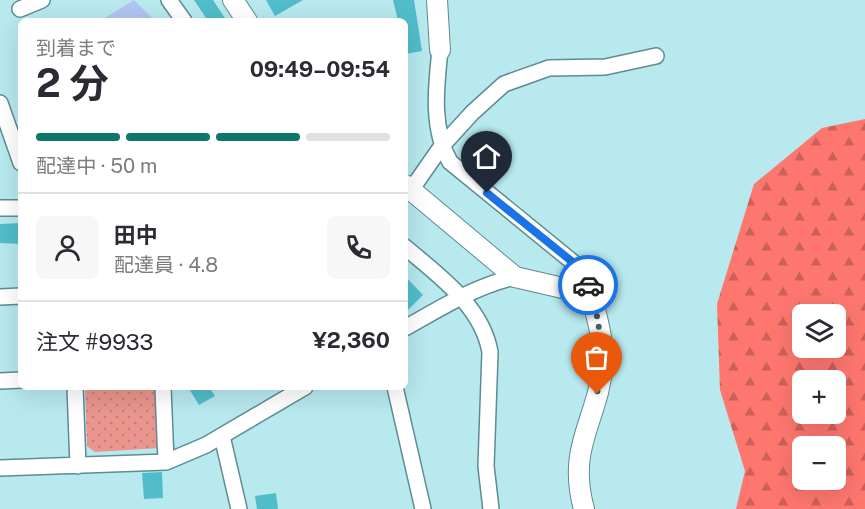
<!DOCTYPE html>
<html lang="ja">
<head>
<meta charset="utf-8">
<style>
	:root { --surface:#fff; --page:#f7f7f7; --text:#2b2b33; --muted:#7c7c81; --line:#e1e1e2; --accent:#0f766e }
	body { margin:0; font-family:"Public Sans","Noto Sans JP",sans-serif; background:var(--page); color:var(--text); height:100vh; display:flex; flex-direction:column; font-size:22px; white-space:nowrap }
	* { box-sizing:border-box; margin:0 }
	p { font-size:20px; color:var(--muted) }
	.icon { flex:none; width:33px; height:33px; fill:none; stroke:currentColor; stroke-width:2; stroke-linecap:round; stroke-linejoin:round }
	.map { position:relative; flex:1; overflow:hidden }
	.details { position:absolute; left:18px; top:18px; width:390px; height:372px; display:flex; flex-direction:column; background:var(--surface); border-radius:9px; box-shadow:0 6px 24px #0002 }
	.details>* { flex:none }
	.fabs { position:absolute; left:792px; top:304px; display:grid; gap:12px }
	.fabs a { display:grid; place-items:center; width:54px; height:54px; border-radius:9px; background:var(--surface); box-shadow:0 6px 24px #0002; font-size:30px }
	.pin { position:absolute; display:grid; place-items:center; width:51px; height:51px; color:#fff; margin:-62px -26px; border-radius:50% 50% 50% 0; rotate:-45deg; box-shadow:0 0 6px #0007 }
	.pin .icon { rotate:45deg }
	.courier { position:absolute; display:grid; place-items:center; width:60px; height:60px; margin:-30px; border:4px solid #1a73e8; border-radius:50%; background:#fff; color:#222; box-shadow:0 2px 8px #0007 }
	.head em { font-style:normal; font-weight:700 }
	.head div { display:flex; flex-direction:column-reverse }
	.head { display:flex; align-items:center; justify-content:space-between; height:102px; padding:0 18px }
	h1 { font-size:39px; font-weight:700; line-height:45px }
	.bar { display:grid; grid-template-columns:repeat(4,1fr); gap:9px 6px; align-content:center; height:72px; padding:0 18px }
	.bar i { height:8px; border-radius:4px; background:var(--line) }
	.bar .selected { background:var(--accent) }
	.bar p { grid-column:span 4 }
	.line { display:flex; align-items:center; gap:15px; padding:0 18px; border-top:2px solid var(--line) }
	.line div { flex:1 }
	.round { display:grid; place-items:center; flex:none; width:63px; height:63px; border-radius:9px; background:var(--page) }
	.map>svg:first-child { display:block }
	.forest { fill:url(#forest-firs); fill-rule:evenodd }
	.park { fill:url(#park-dots) }
	.water { fill:#b0c4f0 }
	.building { fill:#51bdca }
	.lines { fill:none; stroke-linecap:round; stroke-linejoin:round }
	.minor-casing { stroke:#5d8c92; stroke-width:18 }
	.tertiary-casing { stroke:#5d8c92; stroke-width:22 }
	.minor { stroke:#fff; stroke-width:15 }
	.tertiary { stroke:#fff; stroke-width:20 }
	.done { stroke:#436165; stroke-width:6; stroke-dasharray:0 10.8 }
	.route { stroke:#1a73e8; stroke-width:8 }
</style>
</head>
<body>
<div class="map">
<svg width="865" height="509" viewBox="0 0 865 509">
	<defs>
		<pattern id="forest-firs" width="22" height="20" patternUnits="userSpaceOnUse" patternTransform="scale(1.5)"><rect width="22" height="20" fill="#fe776f"/><path d="M5 1l3.5 6h-7zM16 11l3.5 6h-7z" fill="#cc615a"/></pattern>
		<pattern id="park-dots" width="8" height="8" patternUnits="userSpaceOnUse" patternTransform="scale(1.5)"><rect width="8" height="8" fill="#ea958d"/><path d="M2 2h.1M6 6h.1" fill="none" stroke="#c78079" stroke-width="1.8" stroke-linecap="round"/></pattern>
	</defs>
	<rect width="100%" height="100%" fill="#b7e9ef"/>
	<!-- forest -->
	<path class="forest" d="M865,119V509H736L745,471L720,390L717,304L754,184L822,128ZM802,315H836V348H802ZM802,381H836V414H802ZM802,447H836V480H802Z"/>
	<!-- park -->
	<path class="park" d="M85,387H155L160,448L95,452L87,446Z"/>
	<!-- water -->
	<path class="water" d="M134,0L155,21H100Z"/>
	<!-- building -->
	<path class="building" d="M194,0H213L227,21H208Z
		M266,0H303L275,16Z
		M393,0H414L422,51L405,54V21H398Z
		M21,223V244L0,243V224Z
		M405,276L423,295L405,313Z
		M188,387H209L215,396L199,405Z
		M162,472L163,498L144,499L142,473Z
		M276,493L278,509H257L255,496Z"/>
	<g class="lines">
		<defs>
			<path id="minor" d="M169,0L184,21
				M20,9L42,0
				M440,50C436,87 431,128 450,162L580,268L589,287
				M0,103L21,163
				M411,190L441,147L472,113L504,84L549,68L605,67L656,56
				M0,208H21
				M405,247C439,276 482,306 490,352L486,466L491,509
				M0,297L21,296
				M405,328C441,308 475,286 515,277
				M0,381L21,380
				M75,387L78,466
				M163,387L166,462
				M395,387L423,509
				M222,436L239,509
				M0,468L166,462L206,445L305,387"/>
			<path id="tertiary" d="M233,0L247,21
				M437,0L440,50
				M405,185L515,277L567,289L589,287C595,310 603,336 603,360C600,419 566,444 584,509"/>
		</defs>
		<!-- minor casing -->
		<use href="#minor" class="minor-casing"/>
		<!-- tertiary casing -->
		<use href="#tertiary" class="tertiary-casing"/>
		<!-- minor -->
		<use href="#minor" class="minor"/>
		<!-- tertiary -->
		<use href="#tertiary" class="tertiary"/>
	</g>
	<g class="lines">
		<!-- done -->
		<path class="done" d="M588,285C602,322 603,355 597,394"/>
		<!-- route -->
		<path class="route" d="M487,193L580,268L588,285"/>
	</g>
</svg>
<div class="fabs">
<a><svg class="icon" aria-label="layers" viewBox="0 0 24 24"><path d="M12 4l9 5-9 5-9-5zM3 14l9 5 9-5"/></svg></a>
<a>+</a>
<a>−</a>
</div>
<div class="pin" style="left:597px;top:394px;background:#ea580c"><svg class="icon" aria-label="bag" viewBox="0 0 24 24"><path d="M5 8h14l-1 12H6zM9 8a3 3 0 0 1 6 0"/></svg></div>
<div class="pin" style="left:487px;top:193px;background:#1f2937"><svg class="icon" aria-label="home" viewBox="0 0 24 24"><path d="M3 11l9-7 9 7M6 9v11h12V9"/></svg></div>
<div class="courier" style="left:588px;top:285px"><svg class="icon" aria-label="car" viewBox="0 0 24 24"><path d="M5 17H2v-5l4-1 3-4h7l3 4 3 1v5h-3M9 17h6M6 11h13"/><circle cx="7" cy="17" r="2"/><circle cx="17" cy="17" r="2"/></svg></div>
<section class="details">
<div class="head"><div><h1>2 分</h1><p>到着まで</p></div><em>09:49–09:54</em></div>
<div class="bar"><i class="selected"></i><i class="selected"></i><i class="selected"></i><i></i><p>配達中 · 50 m</p></div>
<div class="line" style="height:108px"><a class="round"><svg class="icon" aria-label="person" viewBox="0 0 24 24"><circle cx="12" cy="8" r="4"/><path d="M4 21q1-7 8-7t8 7"/></svg></a><div><b>田中</b><p>配達員 · 4.8</p></div><a class="round"><svg class="icon" aria-label="phone" viewBox="0 0 24 24"><path d="M5 4h4l2 5-3 2q2 4 5 5l2-3 5 2v4C11 20 4 13 5 4z"/></svg></a></div>
<div class="line" style="height:78px"><div>注文 #9933</div><b>¥2,360</b></div>
</section>
</div>
</body>
</html>
